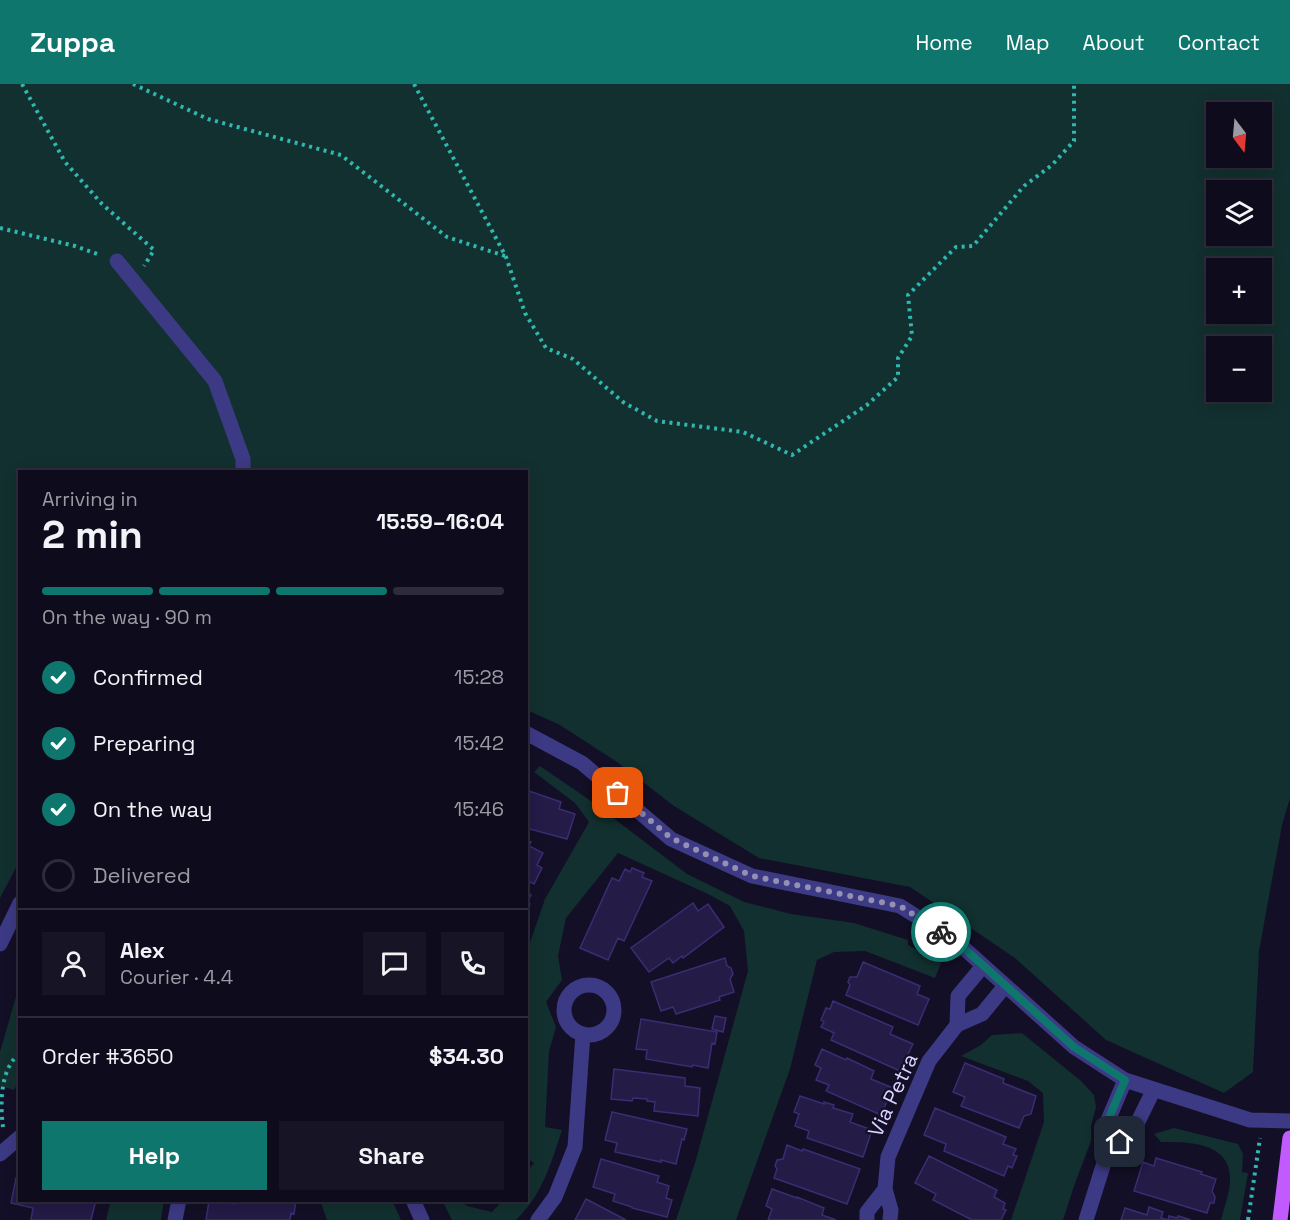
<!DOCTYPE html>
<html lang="en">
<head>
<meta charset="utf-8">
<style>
	:root { --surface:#0e0b1c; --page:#171425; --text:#f1f3f6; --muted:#9b9ba3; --line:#2e2b3b; --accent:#0f766e }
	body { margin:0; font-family:"Space Grotesk",sans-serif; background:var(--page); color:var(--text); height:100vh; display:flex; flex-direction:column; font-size:22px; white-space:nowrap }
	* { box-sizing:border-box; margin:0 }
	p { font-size:20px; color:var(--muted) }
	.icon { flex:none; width:33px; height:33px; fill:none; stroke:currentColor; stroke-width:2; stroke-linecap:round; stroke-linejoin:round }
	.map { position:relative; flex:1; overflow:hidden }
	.sheet { position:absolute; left:18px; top:386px; width:510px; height:732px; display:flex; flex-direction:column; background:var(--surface); border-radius:0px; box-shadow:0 3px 15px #0003,0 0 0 2px var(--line) }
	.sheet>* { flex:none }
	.needle { width:39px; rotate:164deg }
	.tools { position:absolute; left:1206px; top:18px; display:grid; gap:12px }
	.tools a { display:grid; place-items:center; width:66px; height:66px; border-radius:0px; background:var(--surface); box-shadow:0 3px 15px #0003,0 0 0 2px var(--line); font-size:30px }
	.pin { position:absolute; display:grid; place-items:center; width:51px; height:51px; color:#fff; margin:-26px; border-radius:12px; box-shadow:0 3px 9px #0006 }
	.courier { position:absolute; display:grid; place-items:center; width:60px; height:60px; margin:-30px; border:4px solid #0f766e; border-radius:50%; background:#fff; color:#222; box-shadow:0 2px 8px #0007 }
	.summary em { font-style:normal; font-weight:600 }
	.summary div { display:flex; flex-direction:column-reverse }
	.summary { display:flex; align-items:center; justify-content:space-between; height:102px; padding:0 24px }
	h1 { font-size:39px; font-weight:600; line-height:45px }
	.bar { display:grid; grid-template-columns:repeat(4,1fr); gap:9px 6px; align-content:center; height:72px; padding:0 24px }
	.bar i { height:8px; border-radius:4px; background:var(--line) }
	.bar .on { background:var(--accent) }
	.bar p { grid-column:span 4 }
	.line { display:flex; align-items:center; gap:15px; padding:0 24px; border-top:2px solid var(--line) }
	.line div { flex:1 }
	.round { display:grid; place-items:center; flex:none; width:63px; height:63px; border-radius:0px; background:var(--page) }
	ol { padding:0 24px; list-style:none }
	li { display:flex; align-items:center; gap:18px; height:66px }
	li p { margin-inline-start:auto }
	li .icon { padding:6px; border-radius:50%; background:var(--accent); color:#fff; stroke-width:4 }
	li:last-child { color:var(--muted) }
	li i { width:33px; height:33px; border:3px solid var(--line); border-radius:50% }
	.action { display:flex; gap:12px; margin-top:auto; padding:12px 24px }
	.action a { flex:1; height:69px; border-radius:0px; background:var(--accent); color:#fff; font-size:24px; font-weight:600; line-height:69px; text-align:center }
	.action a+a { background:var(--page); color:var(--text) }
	header { display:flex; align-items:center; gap:36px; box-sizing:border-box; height:84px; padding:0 30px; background:var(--accent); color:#fff }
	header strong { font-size:28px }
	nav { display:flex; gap:33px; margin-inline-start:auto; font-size:21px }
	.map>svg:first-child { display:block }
	.green { fill:#12302f; fill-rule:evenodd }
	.building { fill:#241b47; stroke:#3b2d73; stroke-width:1.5 }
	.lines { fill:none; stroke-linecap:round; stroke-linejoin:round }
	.path { stroke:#2fb8b0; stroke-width:4; stroke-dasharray:3 4.5; stroke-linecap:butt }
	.minor { stroke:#3d3a85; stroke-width:15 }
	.major { stroke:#c25bff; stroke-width:15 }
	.done { stroke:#948fb3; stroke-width:6; stroke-dasharray:0 10.8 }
	.route { stroke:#0f766e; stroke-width:8 }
	.labels { text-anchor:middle; stroke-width:4.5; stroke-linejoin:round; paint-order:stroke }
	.street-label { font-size:21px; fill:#d9d4ff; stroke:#130f26 }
</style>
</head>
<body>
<header>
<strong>Zuppa</strong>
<nav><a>Home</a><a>Map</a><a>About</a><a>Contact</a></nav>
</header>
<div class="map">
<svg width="1290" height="1136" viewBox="0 0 1290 1136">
	<rect width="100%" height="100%" fill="#130f26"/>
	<!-- green -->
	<path class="green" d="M0,0H1290V714L1282,741L1259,867L1253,988L1224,1009L1106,956L1015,874L910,803L759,774L674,722L617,678L560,641L527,626L526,387H20V776L0,814ZM1216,28H1262V74H1216ZM1216,106H1262V152H1216ZM1216,184H1262V230H1216ZM1216,262H1262V308H1216Z
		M540,682L591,717L687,790L744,818L791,830L854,839L908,856V861L941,879L935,894L865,867L834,868L817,876L790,985L736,1136H676L695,1079L748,887L744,847L730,822L708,810L618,769L566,834L558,872L562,896L546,918L556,943L549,967L545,1043L562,1046C551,1080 542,1111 516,1136H452L442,1116H459L467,1122L492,1128L503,1116H526L527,1088L534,1079L526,1074L527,867L545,815L589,738L575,719L534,688Z
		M19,902V997L14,1006L0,1002V968Z
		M1022,949L1081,997L1094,1011L1096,1023L1091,1042V1057L1074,1102L1063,1136H1011L1044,1038L1043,1009L1028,997L961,972L981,961L992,951Z
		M1174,1044L1238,1060L1243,1070L1242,1088L1248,1089L1240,1136H1221C1224,1124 1229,1111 1230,1099C1233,1058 1190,1058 1161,1058L1154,1050Z
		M111,1116H164L161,1136H106Z
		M320,1116H392L401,1136H327Z"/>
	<!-- building -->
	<path class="building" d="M526,706L561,718L559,725L575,730L567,755L526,744L529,734L526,733Z
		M526,756L531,758L529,762L543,769L537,781L542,784L534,800L526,796Z
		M632,784L644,789L642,793L652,797L624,857L618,854L608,876L580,864L612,794L619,797L625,785L630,788Z
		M526,809L531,811L527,819L530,820L527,828Z
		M693,819L698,827L708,820L724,843L683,874L682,872L673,879L669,874L649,888L631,864Z
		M725,874L727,882L731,884L733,890L730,895L734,908L719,913L720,916L676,930L673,923L661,927L651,898Z
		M863,878L920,902L917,910L929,915L918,941L846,911L850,901L848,898L850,893H857Z
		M833,917L893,943L890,950L913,960L900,987L831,956L834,949L821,943L824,938L821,936L826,924L830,925Z
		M715,932L726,934L723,948L712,945Z
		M641,935L717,948L715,960L712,959L708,984L693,981L692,983L646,975L647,966L636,965Z
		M822,965L846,976L847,974L874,987L871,995L893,1004L881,1031L826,1007L829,1001L816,996L821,984L815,981Z
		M965,979L1004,995L1003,999L1036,1012L1031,1030L1024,1032L1019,1044L961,1022L965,1013L953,1008Z
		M614,985L685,994V1002L700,1004L698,1032L654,1027L655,1018L647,1017V1015L633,1014L632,1017L611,1015Z
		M800,1012L824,1020V1018L834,1021L833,1024L853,1030L850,1038L872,1046L863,1073L807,1054L809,1047L795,1042L799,1030L794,1028Z
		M935,1024L1006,1053L1003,1060L1016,1065L1013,1071L1017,1072L1012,1084L1008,1082L1004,1092L944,1067L946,1060L924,1051Z
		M612,1028L687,1045L684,1056L682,1055L676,1080L661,1076V1078L615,1068L617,1059L605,1056Z
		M787,1061L802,1067L803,1065L860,1085L847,1120L774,1094L777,1085L775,1082L777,1076L783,1075Z
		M929,1072L997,1106L994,1113L1005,1119L1003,1125L1006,1126L1001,1136H972L933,1116L936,1110L915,1099Z
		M1156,1074L1202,1088L1201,1090L1216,1095L1212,1107L1215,1113L1214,1119H1210L1207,1129L1134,1107L1143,1078L1154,1082Z
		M601,1075L659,1092L657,1098L669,1102L666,1114L672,1116L667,1133L632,1124V1123L613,1117L615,1110L593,1103Z
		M16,1094L20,1095V1116H96L91,1136H31L33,1124L11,1119Z
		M772,1105L797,1114V1113L824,1124L822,1131L836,1136H768L772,1125L766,1122Z
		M586,1115L626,1136H575Z
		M235,1116H296L294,1130L291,1129L290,1136H206L209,1117L235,1120Z
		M1149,1123L1163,1128L1161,1134L1168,1136L1169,1132L1177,1134L1178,1132L1191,1136H1121L1125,1124L1147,1131Z"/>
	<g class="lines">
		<!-- path -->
		<path class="path" d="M22,0L65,78L102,120L154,166L144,182
			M133,0L208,35L341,71L447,153L505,172
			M414,0L506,173L525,229L546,264L573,275L623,318L657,337L743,348L792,371L867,321L898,293V274L912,252L908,211L956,163L973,162L1024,102L1052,81L1074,57V0
			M0,144L75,162L100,171
			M3,1043C0,1019 0,985 20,969
			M1248,1136L1260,1054"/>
		<!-- minor -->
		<path class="minor" d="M117,177L215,297L243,375V387
			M526,649L582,679L671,755L752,792L900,822L957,858L1074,963L1125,996L1250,1036L1290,1037
			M0,860L20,819
			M564 926a25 25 0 1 1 50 0a25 25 0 1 1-50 0Z
			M957,941L958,912L983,882
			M1109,1063L1131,1052L1154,1005
			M0,1070L20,1053
			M413,1116L422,1136
			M175,1136L179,1116
			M538,1136L555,1113L575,1063L583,950
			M867,1136V1128L885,1105
			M890,1136L891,1126L885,1105L888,1073L929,977L957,941L982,930L1005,902
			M1086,1136L1109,1063L1106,1041L1125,996"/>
		<!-- major -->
		<path class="major" d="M1280,1136L1290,1054"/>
	</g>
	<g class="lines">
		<!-- done -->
		<path class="done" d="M618,709L671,754L752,792L900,822L941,848"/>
		<!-- route -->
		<path class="route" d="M941,848L957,858L1074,963L1125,996L1106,1041L1109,1063L1120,1058"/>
	</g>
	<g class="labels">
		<!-- street labels -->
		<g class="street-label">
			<text transform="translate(893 1011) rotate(-65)" y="7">Via Petra</text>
		</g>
	</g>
</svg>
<div class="tools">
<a><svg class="needle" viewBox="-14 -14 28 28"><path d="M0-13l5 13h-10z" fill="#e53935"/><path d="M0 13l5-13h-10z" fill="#9b9ba3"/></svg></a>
<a><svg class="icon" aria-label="layers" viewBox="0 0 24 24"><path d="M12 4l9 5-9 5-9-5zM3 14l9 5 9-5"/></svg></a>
<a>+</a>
<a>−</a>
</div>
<div class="pin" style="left:618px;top:709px;background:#ea580c"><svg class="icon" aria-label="bag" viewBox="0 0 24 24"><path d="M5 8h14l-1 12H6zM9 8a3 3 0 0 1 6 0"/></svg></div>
<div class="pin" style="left:1120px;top:1058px;background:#1f2937"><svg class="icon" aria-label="home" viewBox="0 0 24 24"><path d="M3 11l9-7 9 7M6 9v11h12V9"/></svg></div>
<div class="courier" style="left:941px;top:848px"><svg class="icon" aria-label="bike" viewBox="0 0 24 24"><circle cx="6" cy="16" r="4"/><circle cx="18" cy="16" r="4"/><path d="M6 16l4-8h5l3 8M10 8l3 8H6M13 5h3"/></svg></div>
<section class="sheet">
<div class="summary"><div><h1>2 min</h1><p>Arriving in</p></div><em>15:59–16:04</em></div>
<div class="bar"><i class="on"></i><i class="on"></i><i class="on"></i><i></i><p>On the way · 90 m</p></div>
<ol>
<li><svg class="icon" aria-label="check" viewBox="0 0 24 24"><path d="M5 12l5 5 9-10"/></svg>Confirmed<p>15:28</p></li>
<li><svg class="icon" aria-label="check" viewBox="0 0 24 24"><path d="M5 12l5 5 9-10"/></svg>Preparing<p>15:42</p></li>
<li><svg class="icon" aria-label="check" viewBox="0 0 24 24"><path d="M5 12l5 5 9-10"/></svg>On the way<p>15:46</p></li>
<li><i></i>Delivered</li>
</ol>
<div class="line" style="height:108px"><a class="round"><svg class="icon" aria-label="person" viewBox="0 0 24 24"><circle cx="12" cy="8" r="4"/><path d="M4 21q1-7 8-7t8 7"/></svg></a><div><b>Alex</b><p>Courier · 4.4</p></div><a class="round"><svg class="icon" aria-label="chat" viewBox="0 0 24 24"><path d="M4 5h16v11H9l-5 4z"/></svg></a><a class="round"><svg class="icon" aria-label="phone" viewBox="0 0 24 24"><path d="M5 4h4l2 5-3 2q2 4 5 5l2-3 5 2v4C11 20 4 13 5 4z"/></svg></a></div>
<div class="line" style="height:78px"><div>Order #3650</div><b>$34.30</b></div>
<div class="action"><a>Help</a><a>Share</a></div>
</section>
</div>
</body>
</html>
